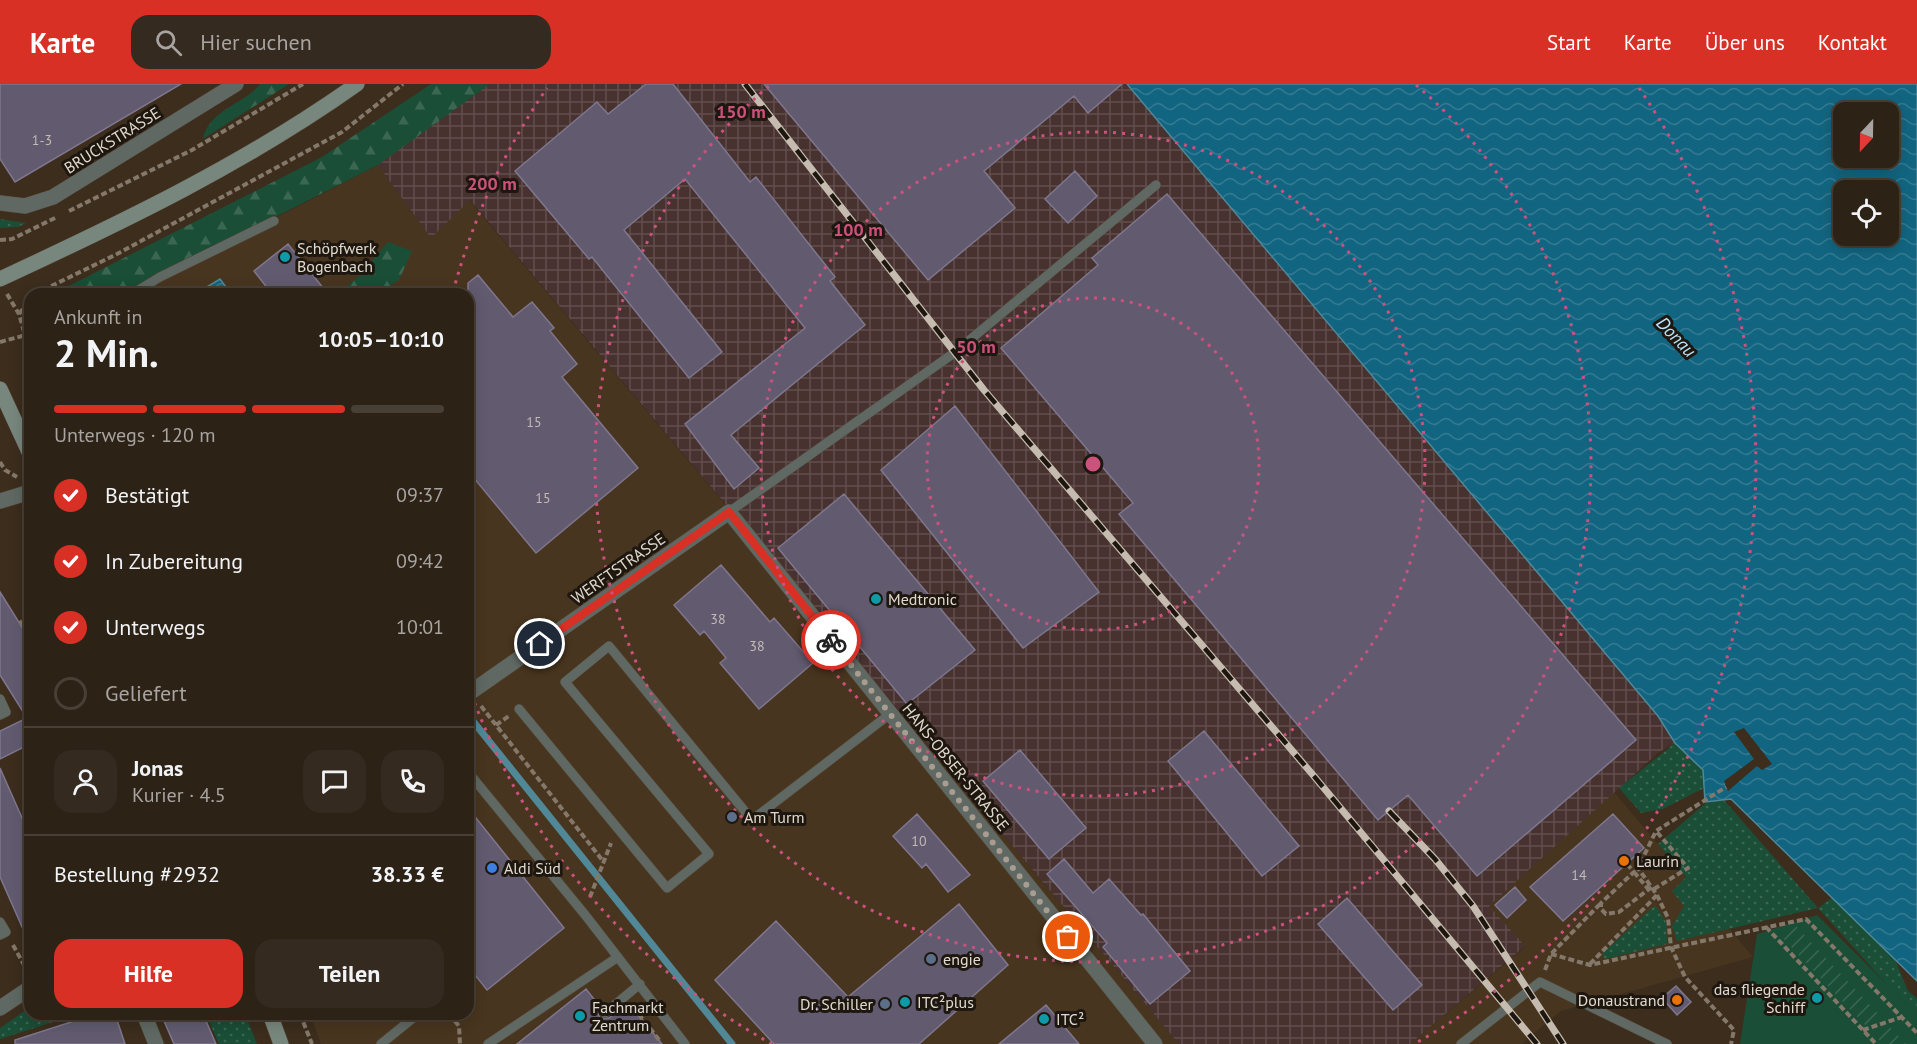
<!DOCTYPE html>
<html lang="de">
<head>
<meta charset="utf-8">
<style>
	:root { --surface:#2d2216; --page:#352a1f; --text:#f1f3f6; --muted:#a7a4a1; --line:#483f35; --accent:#d93025 }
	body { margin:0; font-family:"PT Sans",sans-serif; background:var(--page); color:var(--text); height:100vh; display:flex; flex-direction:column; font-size:22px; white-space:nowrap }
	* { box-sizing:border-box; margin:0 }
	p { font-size:20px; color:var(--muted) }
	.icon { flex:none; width:33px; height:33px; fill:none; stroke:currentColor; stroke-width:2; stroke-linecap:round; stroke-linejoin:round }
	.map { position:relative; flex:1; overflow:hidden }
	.drawer { position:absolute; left:24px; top:204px; width:450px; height:732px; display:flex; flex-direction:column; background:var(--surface); border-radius:18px; box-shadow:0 3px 15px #0003,0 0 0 2px var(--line) }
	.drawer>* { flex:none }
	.needle { width:39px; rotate:202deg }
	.controls { position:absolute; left:1833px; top:18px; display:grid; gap:12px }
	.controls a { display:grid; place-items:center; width:66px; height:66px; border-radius:12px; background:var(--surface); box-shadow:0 3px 15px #0003,0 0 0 2px var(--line); font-size:30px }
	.pin { position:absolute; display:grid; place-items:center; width:51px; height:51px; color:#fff; margin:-26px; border:3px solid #fff; border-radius:50%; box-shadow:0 2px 6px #0007 }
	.courier { position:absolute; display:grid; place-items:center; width:60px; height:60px; margin:-30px; border:4px solid #d93025; border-radius:50%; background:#fff; color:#222; box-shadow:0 2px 8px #0007 }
	.headline em { font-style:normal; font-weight:700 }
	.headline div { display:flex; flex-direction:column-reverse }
	.headline { display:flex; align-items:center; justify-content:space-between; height:102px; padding:0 30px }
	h1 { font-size:39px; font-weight:700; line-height:45px }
	.bar { display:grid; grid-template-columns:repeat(4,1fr); gap:9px 6px; align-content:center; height:72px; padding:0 30px }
	.bar i { height:8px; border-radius:4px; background:var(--line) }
	.bar .selected { background:var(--accent) }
	.bar p { grid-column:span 4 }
	.line { display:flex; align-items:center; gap:15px; padding:0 30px; border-top:2px solid var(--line) }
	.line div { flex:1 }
	.round { display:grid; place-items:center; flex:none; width:63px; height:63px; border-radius:18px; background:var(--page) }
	ol { padding:0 30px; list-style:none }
	li { display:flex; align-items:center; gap:18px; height:66px }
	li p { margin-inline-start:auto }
	li .icon { padding:6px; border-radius:50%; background:var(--accent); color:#fff; stroke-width:4 }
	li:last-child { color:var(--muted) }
	li i { width:33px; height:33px; border:3px solid var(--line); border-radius:50% }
	.button { display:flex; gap:12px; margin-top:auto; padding:12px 30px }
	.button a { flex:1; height:69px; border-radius:18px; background:var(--accent); color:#fff; font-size:24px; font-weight:700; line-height:69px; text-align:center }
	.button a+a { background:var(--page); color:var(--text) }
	header { display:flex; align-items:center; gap:36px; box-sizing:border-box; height:84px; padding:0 30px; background:var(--accent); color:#fff }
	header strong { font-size:28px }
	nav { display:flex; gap:33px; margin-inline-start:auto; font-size:21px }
	.search { width:420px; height:54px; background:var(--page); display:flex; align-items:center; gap:15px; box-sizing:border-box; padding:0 21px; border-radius:18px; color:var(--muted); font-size:22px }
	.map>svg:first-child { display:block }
	.built { fill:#48351f }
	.industrial { fill:url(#industrial-grid) }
	.grass { fill:url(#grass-dots) }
	.forest { fill:url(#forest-firs) }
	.park { fill:#1a4e36 }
	.garden { fill:url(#garden-furrows) }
	.water { fill:url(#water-waves); stroke:#508898; stroke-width:1.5; fill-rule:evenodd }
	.pier { fill:#3c2d1d }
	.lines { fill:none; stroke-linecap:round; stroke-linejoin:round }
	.stream { stroke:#508898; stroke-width:7 }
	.building { fill:#625b70; stroke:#7e778d; stroke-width:1.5 }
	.service-casing { stroke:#574939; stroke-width:10 }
	.minor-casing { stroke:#574939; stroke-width:16 }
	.secondary-casing { stroke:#574939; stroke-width:16 }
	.path { stroke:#84786a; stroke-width:4; stroke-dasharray:6 3; stroke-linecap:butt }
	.service { stroke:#5f6862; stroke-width:9 }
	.minor { stroke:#5f6862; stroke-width:15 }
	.secondary { stroke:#78877d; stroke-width:15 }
	.rail-casing { stroke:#c5bbaf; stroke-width:7 }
	.rail { stroke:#1e1710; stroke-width:4.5; stroke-dasharray:14; stroke-linecap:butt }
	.done { stroke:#a89d90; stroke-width:6; stroke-dasharray:0 10.8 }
	.route { stroke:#d93025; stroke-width:8 }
	.ring { fill:none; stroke:#cc527e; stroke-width:3; stroke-dasharray:3 6 }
	.culture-dot { fill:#0f9aa8; stroke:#1e1710; stroke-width:2 }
	.service-dot { fill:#5c6f8a; stroke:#1e1710; stroke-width:2 }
	.food-dot { fill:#e8710a; stroke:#1e1710; stroke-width:2 }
	.shop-dot { fill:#3f7fe0; stroke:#1e1710; stroke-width:2 }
	.labels { text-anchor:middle; stroke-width:6; stroke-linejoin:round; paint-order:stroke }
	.number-label { font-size:14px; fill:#c2bab6 }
	.street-label { font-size:16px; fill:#e2d9ce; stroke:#1e1710 }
	.poi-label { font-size:16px; fill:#e2d9ce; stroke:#1e1710; text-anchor:start }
	.water-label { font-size:18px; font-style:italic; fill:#b8e5f9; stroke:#1e1710 }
	.centre { fill:#cc527e; stroke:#1e1710; stroke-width:3 }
	.ring-label { font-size:18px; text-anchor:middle; font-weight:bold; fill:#cc527e; stroke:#1e1710; stroke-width:6; stroke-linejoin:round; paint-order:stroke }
</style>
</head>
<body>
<header>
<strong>Karte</strong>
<div class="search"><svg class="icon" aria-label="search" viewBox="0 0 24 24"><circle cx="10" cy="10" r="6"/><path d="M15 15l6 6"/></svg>Hier suchen</div>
<nav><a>Start</a><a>Karte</a><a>Über uns</a><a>Kontakt</a></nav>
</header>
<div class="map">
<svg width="1917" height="960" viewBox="0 0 1917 960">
	<defs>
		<pattern id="industrial-grid" width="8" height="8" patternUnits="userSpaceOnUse" patternTransform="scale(1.5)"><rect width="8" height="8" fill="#473230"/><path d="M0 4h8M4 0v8" fill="none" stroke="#614f4d"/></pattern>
		<pattern id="grass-dots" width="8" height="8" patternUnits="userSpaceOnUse" patternTransform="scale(1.5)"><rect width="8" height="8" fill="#1a4e36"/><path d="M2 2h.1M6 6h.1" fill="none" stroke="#3b6752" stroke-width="1.8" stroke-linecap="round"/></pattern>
		<pattern id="forest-firs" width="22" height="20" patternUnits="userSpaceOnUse" patternTransform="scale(1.5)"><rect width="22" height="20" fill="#1a4e36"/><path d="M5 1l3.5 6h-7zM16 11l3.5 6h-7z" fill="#3b6752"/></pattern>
		<pattern id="garden-furrows" width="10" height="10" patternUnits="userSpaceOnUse" patternTransform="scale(1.5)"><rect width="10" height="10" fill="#1a4e36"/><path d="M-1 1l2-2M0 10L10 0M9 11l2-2" fill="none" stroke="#3b6752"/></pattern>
		<pattern id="water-waves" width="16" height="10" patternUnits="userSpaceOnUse" patternTransform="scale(1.5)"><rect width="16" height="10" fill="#126581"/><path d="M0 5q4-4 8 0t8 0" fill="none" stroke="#347a92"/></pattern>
	</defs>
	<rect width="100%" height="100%" fill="#3c2d1d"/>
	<!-- built -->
	<path class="built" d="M378,81L431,154L469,116L1179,960H321L310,930H468V210H128Z
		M1614,708L1753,873L1561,927L1521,960H1410L1525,863L1488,822Z"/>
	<!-- industrial -->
	<path class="industrial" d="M487,0H1127L1658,632L1675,659L1659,668L1489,822L1525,862L1410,960H1179L470,116L431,154L378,81Z"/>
	<!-- grass -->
	<path class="grass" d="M0,135L26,139L18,143L0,144Z
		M1675,659L1703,686L1704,704L1663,725L1641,729L1619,704Z
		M1724,716L1818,824L1833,813L1894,873L1908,907L1917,914V934L1818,824L1677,857L1672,842L1684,822L1672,807L1686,793L1658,760L1707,718Z
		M1655,821L1666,838L1667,860L1605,875L1602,870Z
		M30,923V930H78L0,955V944Z
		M206,930H245L257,960H219Z"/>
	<!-- forest -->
	<path class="forest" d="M260,0H289L203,55C209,25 247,19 260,0Z
		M431,0H490L378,81L123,210H53L322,73Z
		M388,158L412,167L399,196L377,210H336L356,195Z"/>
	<!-- park -->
	<path class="park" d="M1817,831L1917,930V960H1740L1757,850Z"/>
	<!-- garden -->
	<path class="garden" d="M1796,842L1883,935L1866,942L1778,849Z
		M1890,943L1906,960H1883L1874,950Z"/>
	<!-- water -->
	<path class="water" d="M1127,0H1917V897L1731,715L1705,718L1703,686L1675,659L1658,632ZM1844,28H1888V74H1844ZM1844,106H1888V152H1844Z
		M220,195L231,210H195Z"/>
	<!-- pier -->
	<path class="pier" d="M1744,644L1772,680L1762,686L1757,682L1728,707L1724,697L1754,675L1734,648Z"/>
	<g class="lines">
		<!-- stream -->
		<path class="stream" d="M468,631L732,960"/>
	</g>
	<!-- building -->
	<path class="building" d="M0,0H181L15,98L0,75Z
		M646,0H673L750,98L756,93L835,193L830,197L865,241L731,351L759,384L734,405L685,340L805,244L685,95L624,146L722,268L689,294L592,173L589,175L515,87L597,18L608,30Z
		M764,0H1122L1088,29L1074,12L984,87L1015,124L928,196Z
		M1075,87L1097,112L1068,139L1045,115Z
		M1167,110L1636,656L1477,792L1408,711L1378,736L1119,430L1133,419L1001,264L1098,181L1092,174Z
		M288,160L328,210H272L254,187Z
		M478,191L513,233L532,218L554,244L550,247L577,280L562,293L638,384L536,469L468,387V199Z
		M955,322L1099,508L1023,564L881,386Z
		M844,410L975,566L907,620L778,464Z
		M721,481L770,538L774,534L813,579L759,625L720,579L726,574L704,547L700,551L674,521Z
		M0,508L30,556V660L0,675V647L27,634L0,591Z
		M1204,647L1299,762L1262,792L1168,677Z
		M1020,666L1086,744L1049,775L983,697Z
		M0,684L30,752V861L0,793Z
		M468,724L564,844L487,906L468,882Z
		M917,730L970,791L948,808L926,780L922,784L893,752Z
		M1613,730L1644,764L1563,837L1530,803Z
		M1064,775L1093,809L1109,795L1141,831L1143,830L1190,887L1150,920L1103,863L1107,859L1047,790Z
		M1515,803L1526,816L1507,834L1495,821Z
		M1347,814L1422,901L1393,926L1318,840Z
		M959,820L1008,881L919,960H774L715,896L776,837L848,913Z
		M1676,902L1691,918L1677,931L1662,914Z
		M586,905L601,924L598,930L600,934H609L629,919L662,960H517Z
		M1046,921L1079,960H999Z
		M96,930H115L125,960H15V956Z
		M161,930H203L216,960H174Z"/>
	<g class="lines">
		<defs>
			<path id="service" d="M132,210L160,193L274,137
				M729,428L954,269L1156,101
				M0,615L6,628L0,631
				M519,625L667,804L709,770L565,598L609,562L752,736L890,630
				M468,688L586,832L685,960
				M0,838L6,848L0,851
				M605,929L640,900
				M381,960L418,930
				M488,960L618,873
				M1461,960L1540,898L1667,960"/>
			<path id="minor" d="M0,119L25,122L53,113L236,0
				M0,417L30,408
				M468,610L729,428L1155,960
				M0,924L30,904
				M144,930L156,960"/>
			<path id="secondary" d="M0,195C123,138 246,79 357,0
				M0,305L30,370
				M270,930L281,960"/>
		</defs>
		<!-- service casing -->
		<use href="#service" class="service-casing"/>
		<!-- minor casing -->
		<use href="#minor" class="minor-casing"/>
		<!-- secondary casing -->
		<use href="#secondary" class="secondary-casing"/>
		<!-- path -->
		<path class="path" d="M69,127L192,66L303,0
			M0,156L12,155L57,133
			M7,210L19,230L30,269
			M35,210L117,170L342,48L403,0
			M19,230L30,216
			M0,258L26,251
			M0,378L5,386L17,393
			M30,533L21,538L30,554
			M481,622L603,777
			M496,641L509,632
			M1627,780L1634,788L1601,819V825L1606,830L1619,828L1653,802
			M1634,788L1649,806
			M1654,805L1688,784L1656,747
			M1657,811L1668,834L1671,863L1685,893L1734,946L1731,960
			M590,813L611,759
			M1766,843L1876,960
			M13,861L28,888
			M1551,870L1590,881L1806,835L1917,949
			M1590,880L1657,811L1638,784L1656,747L1726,703
			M1545,886L1551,870L1601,819
			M633,923L660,957
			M300,930L312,960
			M449,930L459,942L460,960
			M1863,946L1902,933"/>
		<!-- service -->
		<use href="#service" class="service"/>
		<!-- minor -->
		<use href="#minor" class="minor"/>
		<!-- secondary -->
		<use href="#secondary" class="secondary"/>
		<defs>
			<path id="rail" d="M745,0L984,306L1313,691L1537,960
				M1389,727L1435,775L1473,822L1563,960"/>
		</defs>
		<!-- rail casing -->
		<use href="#rail" class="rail-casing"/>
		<!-- rail -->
		<use href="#rail" class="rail"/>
	</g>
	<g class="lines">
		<!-- done -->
		<path class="done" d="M831,556L1068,853"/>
		<!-- route -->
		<path class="route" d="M540,560L729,428L831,556"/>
	</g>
	<!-- distance rings -->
	<g class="ring">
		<circle cx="1093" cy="380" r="166"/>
		<circle cx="1093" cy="380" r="332"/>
		<path d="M1416 1A498 498 0 1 1 770 1"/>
		<path d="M772 960A663 663 0 0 1 468 601M453 208A663 663 0 0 1 547 4M1639 4A663 663 0 0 1 1414 960"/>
	</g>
	<!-- markers -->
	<g class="culture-dot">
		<circle cx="285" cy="173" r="6"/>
		<circle cx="876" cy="515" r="6"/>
		<circle cx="1817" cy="914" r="6"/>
		<circle cx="905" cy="918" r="6"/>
		<circle cx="580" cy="932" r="6"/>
		<circle cx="1044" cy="935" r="6"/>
	</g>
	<g class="service-dot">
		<circle cx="732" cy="733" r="6"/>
		<circle cx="931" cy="875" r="6"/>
		<circle cx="885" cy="920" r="6"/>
	</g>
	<g class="food-dot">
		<circle cx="1624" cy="777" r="6"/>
		<circle cx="1677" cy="916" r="6"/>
	</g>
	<circle class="shop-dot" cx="492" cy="784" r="6"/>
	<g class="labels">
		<!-- number labels -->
		<g class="number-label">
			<text x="42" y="61">1-3</text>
			<text x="534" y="343">15</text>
			<text x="543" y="419">15</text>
			<text x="718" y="540">38</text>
			<text x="757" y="567">38</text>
			<text x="919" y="762">10</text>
			<text x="1579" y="796">14</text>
		</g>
		<!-- street labels -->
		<g class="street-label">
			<text transform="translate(112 56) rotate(-32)" y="6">BRUCKSTRASSE</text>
			<text transform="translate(618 484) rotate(-35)" y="6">WERFTSTRASSE</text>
			<text transform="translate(956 683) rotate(51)" y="6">HANS-OBSER-STRASSE</text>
		</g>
		<!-- poi labels -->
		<g class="poi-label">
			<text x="297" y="170">Schöpfwerk<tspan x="297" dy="18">Bogenbach</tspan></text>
			<text x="888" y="521">Medtronic</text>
			<text x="744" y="739">Am Turm</text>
			<text x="1636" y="783">Laurin</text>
			<text x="504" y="790">Aldi Süd</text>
			<text x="943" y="881">engie</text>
			<text x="1805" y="911" text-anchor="end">das fliegende<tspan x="1805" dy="18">Schiff</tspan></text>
			<text x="1665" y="922" text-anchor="end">Donaustrand</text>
			<text x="917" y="924">ITC²plus</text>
			<text x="873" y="926" text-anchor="end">Dr. Schiller</text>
			<text x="592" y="929">Fachmarkt<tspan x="592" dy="18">Zentrum</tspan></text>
			<text x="1056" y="941">ITC²</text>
		</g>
		<!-- water labels -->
		<g class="water-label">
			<text transform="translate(1676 253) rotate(46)" y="6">Donau</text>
		</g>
	</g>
	<circle cx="1093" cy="380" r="9" class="centre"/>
	<g class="ring-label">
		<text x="741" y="34">150 m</text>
		<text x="492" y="106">200 m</text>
		<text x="858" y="152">100 m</text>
		<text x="976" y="269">50 m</text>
	</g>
</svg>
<div class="controls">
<a><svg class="needle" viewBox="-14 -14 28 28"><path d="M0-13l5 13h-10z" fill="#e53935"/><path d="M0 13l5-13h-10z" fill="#a7a4a1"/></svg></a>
<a><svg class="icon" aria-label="locate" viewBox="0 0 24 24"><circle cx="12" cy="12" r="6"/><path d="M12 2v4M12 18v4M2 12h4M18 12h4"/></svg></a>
</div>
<div class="pin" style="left:1068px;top:853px;background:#ea580c"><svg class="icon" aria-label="bag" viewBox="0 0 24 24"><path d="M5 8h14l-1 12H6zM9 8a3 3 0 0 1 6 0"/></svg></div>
<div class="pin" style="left:540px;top:560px;background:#1f2937"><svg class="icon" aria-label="home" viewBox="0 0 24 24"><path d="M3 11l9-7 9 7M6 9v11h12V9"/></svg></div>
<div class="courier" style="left:831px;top:556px"><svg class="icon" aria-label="bike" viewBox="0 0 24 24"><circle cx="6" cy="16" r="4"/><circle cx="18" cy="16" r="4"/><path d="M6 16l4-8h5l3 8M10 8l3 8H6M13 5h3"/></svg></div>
<section class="drawer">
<div class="headline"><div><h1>2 Min.</h1><p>Ankunft in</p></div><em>10:05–10:10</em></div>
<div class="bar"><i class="selected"></i><i class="selected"></i><i class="selected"></i><i></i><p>Unterwegs · 120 m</p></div>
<ol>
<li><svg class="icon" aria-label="check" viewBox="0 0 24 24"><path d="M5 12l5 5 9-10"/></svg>Bestätigt<p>09:37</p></li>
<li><svg class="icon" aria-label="check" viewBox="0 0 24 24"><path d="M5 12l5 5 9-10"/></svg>In Zubereitung<p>09:42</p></li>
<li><svg class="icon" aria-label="check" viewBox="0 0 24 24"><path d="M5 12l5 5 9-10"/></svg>Unterwegs<p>10:01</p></li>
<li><i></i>Geliefert</li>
</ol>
<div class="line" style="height:108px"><a class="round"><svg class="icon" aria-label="person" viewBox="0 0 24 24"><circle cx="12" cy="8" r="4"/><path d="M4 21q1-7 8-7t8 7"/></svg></a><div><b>Jonas</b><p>Kurier · 4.5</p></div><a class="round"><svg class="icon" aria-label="chat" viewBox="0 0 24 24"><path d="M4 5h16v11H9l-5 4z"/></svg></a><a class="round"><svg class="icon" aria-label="phone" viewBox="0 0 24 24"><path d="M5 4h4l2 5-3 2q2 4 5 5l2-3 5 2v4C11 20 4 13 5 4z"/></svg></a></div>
<div class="line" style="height:78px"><div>Bestellung #2932</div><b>38.33 €</b></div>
<div class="button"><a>Hilfe</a><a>Teilen</a></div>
</section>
</div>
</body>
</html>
